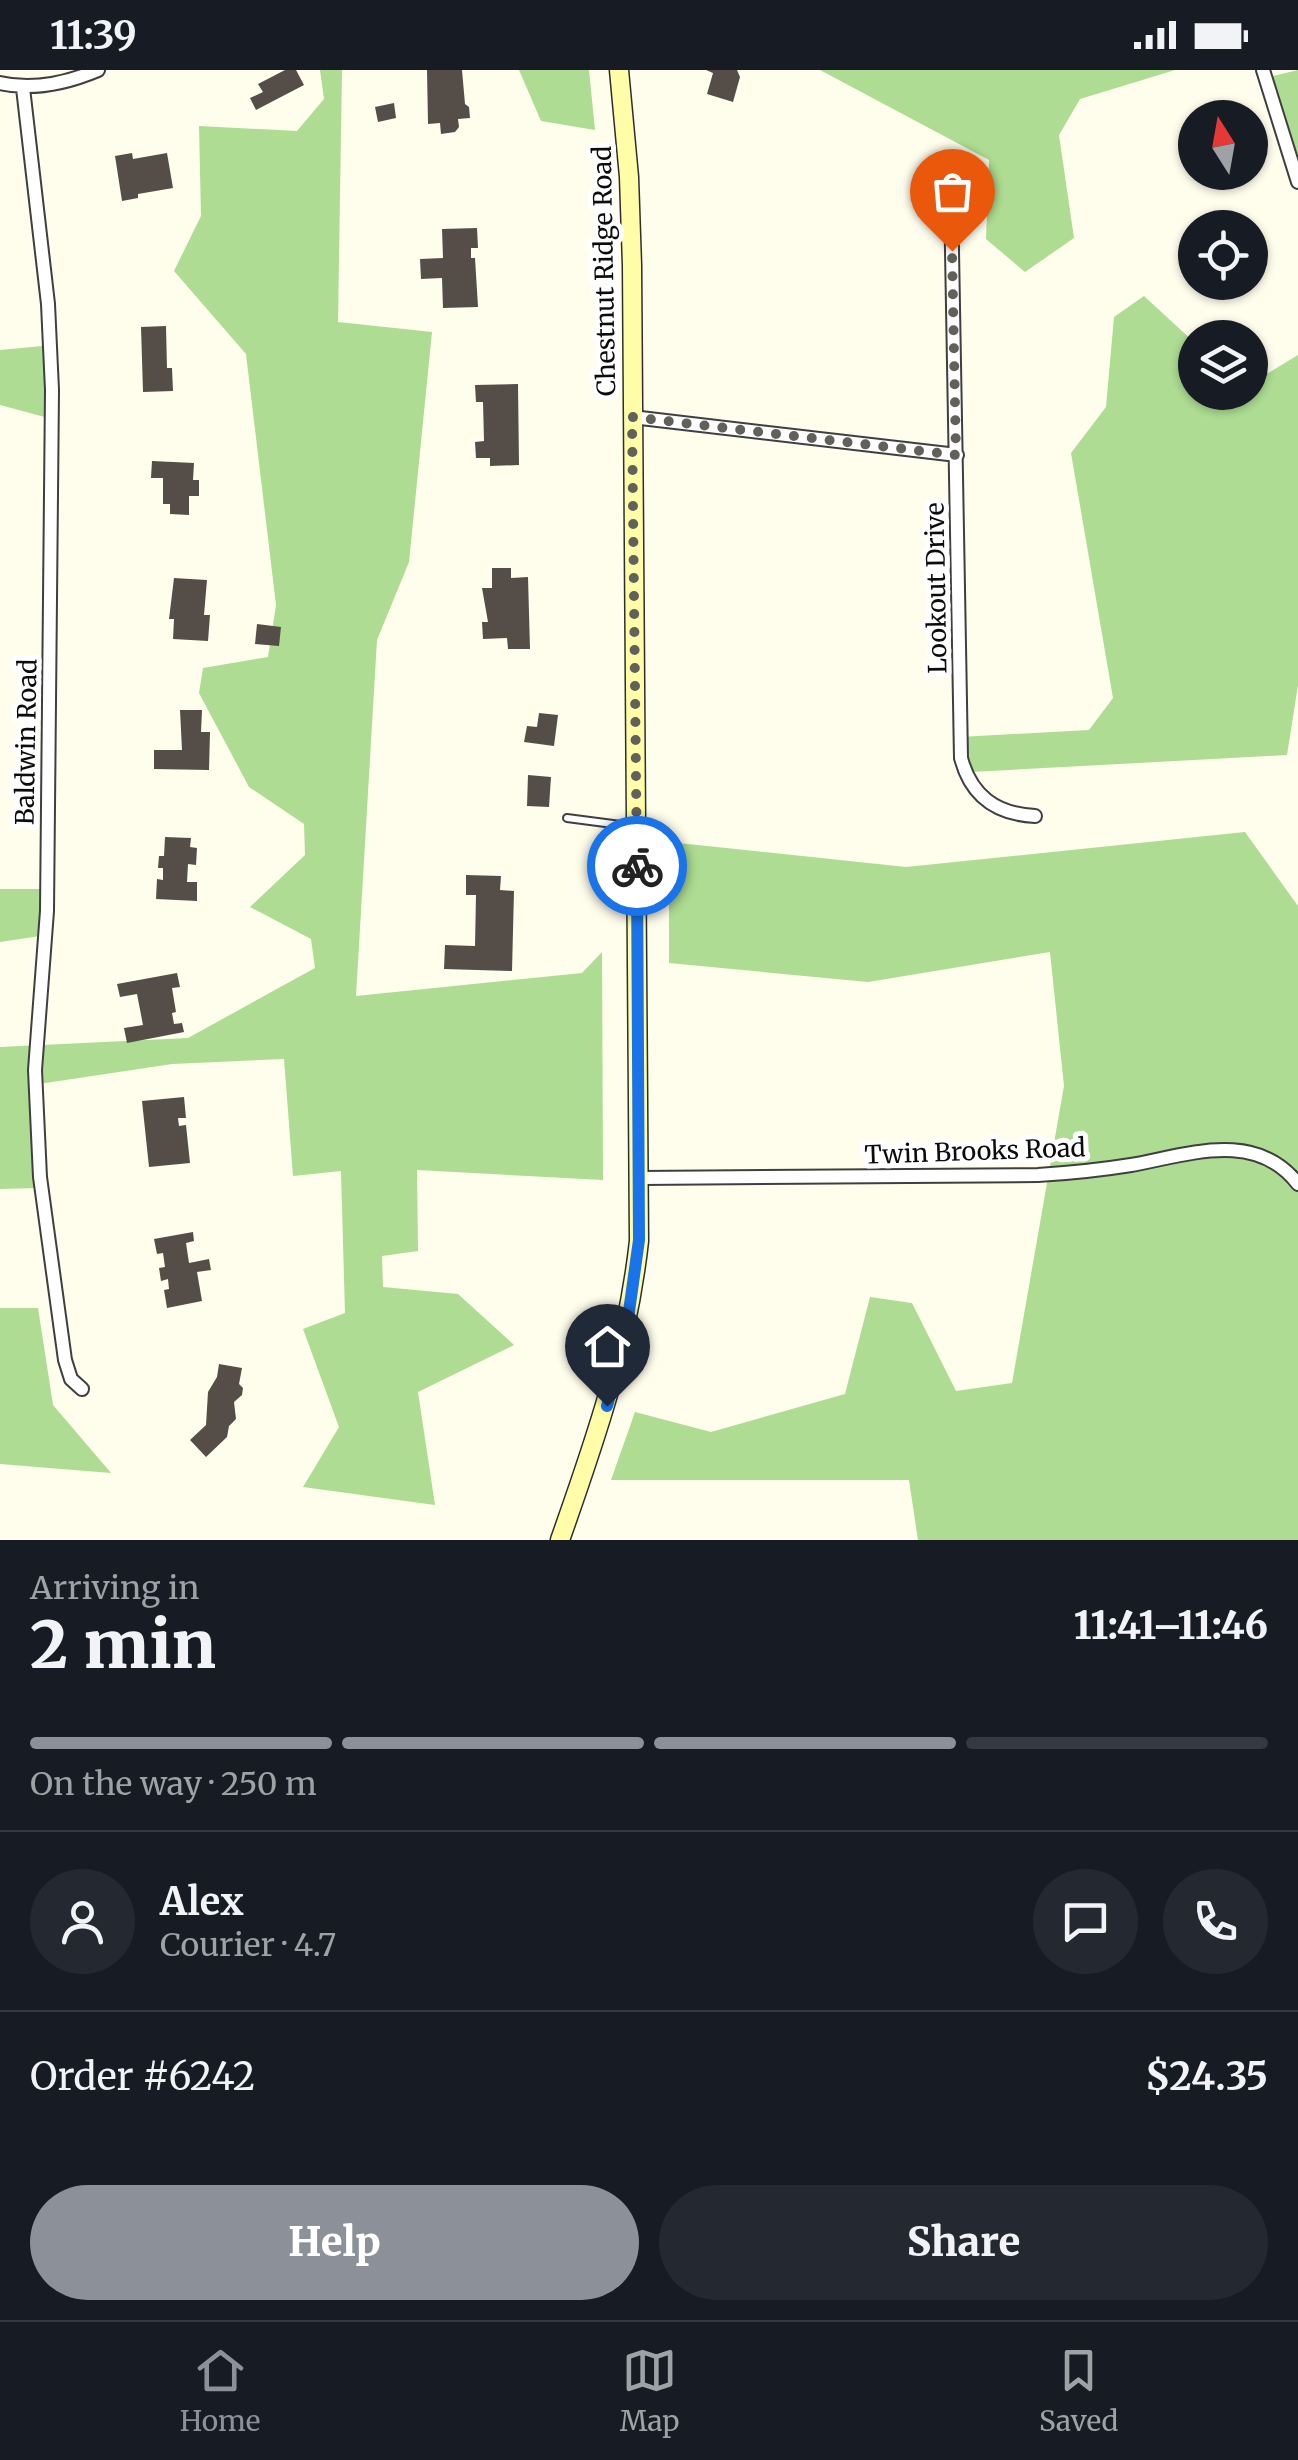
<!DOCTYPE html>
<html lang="en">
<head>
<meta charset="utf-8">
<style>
	:root { --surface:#171b24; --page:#242831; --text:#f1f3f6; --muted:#9ea1a6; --line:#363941; --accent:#8c9099 }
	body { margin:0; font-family:Merriweather,serif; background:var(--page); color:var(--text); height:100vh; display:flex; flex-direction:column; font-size:38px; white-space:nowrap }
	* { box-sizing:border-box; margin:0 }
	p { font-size:32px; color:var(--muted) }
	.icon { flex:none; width:55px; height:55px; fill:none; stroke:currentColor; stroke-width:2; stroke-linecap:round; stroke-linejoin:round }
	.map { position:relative; height:1470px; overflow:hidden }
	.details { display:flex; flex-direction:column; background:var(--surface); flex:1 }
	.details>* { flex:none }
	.needle { width:65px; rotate:349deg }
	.buttons { position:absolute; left:1178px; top:30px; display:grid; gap:20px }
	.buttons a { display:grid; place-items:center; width:90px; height:90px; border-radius:50%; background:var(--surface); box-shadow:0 2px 8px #0004; font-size:50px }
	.pin { position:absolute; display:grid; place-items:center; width:85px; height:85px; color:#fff; margin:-102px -42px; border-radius:50% 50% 50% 0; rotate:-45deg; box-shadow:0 0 10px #0007 }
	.pin .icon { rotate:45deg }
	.courier { position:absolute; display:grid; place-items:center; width:100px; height:100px; margin:-50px; border:8px solid #1a73e8; border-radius:50%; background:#fff; color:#222; box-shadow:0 2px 12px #0007 }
	.overview em { font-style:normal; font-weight:800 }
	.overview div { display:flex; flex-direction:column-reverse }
	.overview { display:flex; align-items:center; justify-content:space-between; height:170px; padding:0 30px }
	h1 { font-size:65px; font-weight:800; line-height:75px }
	.bar { display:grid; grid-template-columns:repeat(4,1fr); gap:15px 10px; align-content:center; height:120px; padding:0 30px }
	.bar i { height:12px; border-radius:8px; background:var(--line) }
	.bar .selected { background:var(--accent) }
	.bar p { grid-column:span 4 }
	.line { display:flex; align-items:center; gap:25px; padding:0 30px; border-top:2px solid var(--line) }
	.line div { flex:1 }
	.round { display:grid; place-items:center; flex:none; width:105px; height:105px; border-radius:52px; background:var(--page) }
	.button { display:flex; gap:20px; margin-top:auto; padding:20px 30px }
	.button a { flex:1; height:115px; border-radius:60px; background:var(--accent); color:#fff; font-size:40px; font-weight:800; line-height:115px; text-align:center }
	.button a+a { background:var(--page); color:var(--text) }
	.status { display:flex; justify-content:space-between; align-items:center; height:70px; padding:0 50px; background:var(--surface); direction:ltr }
	.status svg { height:28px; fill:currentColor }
	.dock { display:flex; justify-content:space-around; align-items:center; height:140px; border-top:2px solid var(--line); background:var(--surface); font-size:28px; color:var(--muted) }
	.dock a { display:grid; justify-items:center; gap:5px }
	.dock .selected { color:var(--accent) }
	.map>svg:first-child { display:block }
	.forest { fill:#addc92 }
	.building { fill:#554e48 }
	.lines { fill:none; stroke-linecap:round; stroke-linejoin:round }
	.service-casing { stroke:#3f3f3f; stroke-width:10 }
	.minor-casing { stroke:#3f3f3f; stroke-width:16 }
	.secondary-casing { stroke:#2e2e2e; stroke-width:21 }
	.service { stroke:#fff; stroke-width:6 }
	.minor { stroke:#fff; stroke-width:12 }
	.secondary { stroke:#fffda7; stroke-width:18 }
	.done { stroke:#61605a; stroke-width:10; stroke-dasharray:0 18 }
	.route { stroke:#1a73e8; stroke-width:12 }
	.labels { text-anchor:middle; stroke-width:10; stroke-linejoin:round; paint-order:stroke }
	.street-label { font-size:25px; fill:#0c0c0c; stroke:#fff }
</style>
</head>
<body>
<div class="status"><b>11:39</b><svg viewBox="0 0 49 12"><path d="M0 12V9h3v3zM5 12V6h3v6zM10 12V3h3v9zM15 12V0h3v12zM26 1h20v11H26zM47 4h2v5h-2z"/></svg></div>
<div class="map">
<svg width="1298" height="1470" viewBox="0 0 1298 1470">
	<rect width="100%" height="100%" fill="#fffdec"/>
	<!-- forest -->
	<path class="forest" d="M320,0H342L338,252L432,262L409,492L377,570L356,926L582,903L602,882L603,1110L417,1100L418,1181L382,1186L383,1217L458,1224L514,1275L418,1322L435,1435L303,1417L339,1357L303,1259L345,1243L341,1101L293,1106L284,989L172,994L32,1015L37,1118L0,1119V977L188,968L315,898L311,869L250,837L305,785L304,754L249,717L199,623L203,598L268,587L276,535L246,284L174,201L201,146L199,56L297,61L324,29Z
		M519,0H589L595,60L541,51Z
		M820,0H1175L1080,29L1059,65L1074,168L1025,202L986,169L989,90Z
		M1298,0V86L1265,8Z
		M1144,226L1195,273V322H1250V314L1298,285V615L1287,685L971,702L959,667L1089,660L1113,628L1071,383L1106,337L1114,247Z
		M53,275L56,350L0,335V280Z
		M1245,762L1298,836V1470H918L909,1410H611L635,1342L711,1362L845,1324L870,1227L912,1233L956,1321L1012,1313L1064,1016L1050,882L868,912L669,893V772L906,797Z
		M0,819H42L40,866L0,872Z
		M0,1238H38L53,1335L111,1403L0,1394Z"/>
	<!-- building -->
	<path class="building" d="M285,0H296L304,15L256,40L250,28L263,22L258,14Z
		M427,0H462L465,34L469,37L470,48L458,49L459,57L455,62L441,64L440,53L428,54Z
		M706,0H737L740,7L733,32L707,24L713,3Z
		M394,33L396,48L378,52L375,37Z
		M132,83L133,89L167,83L173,118L138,124V128L122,131L115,86Z
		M477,158L478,178H471V188H475L478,237L443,238L442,208L421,209L420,189L443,188L442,159Z
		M166,256L167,298H172L173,321L143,322L141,257Z
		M518,314L519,395L490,396V388H476L475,372L484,371L483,332H476L475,315Z
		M152,391L194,393L193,410H199V426H189V445L170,444V434H163V408H151Z
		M492,498H511V508L528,507L530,579H508L507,568L483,569L482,552H488L482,518H492Z
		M174,508L207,510L204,545H210L208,571L173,569L174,549H169Z
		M257,554L281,557L279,576L255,574Z
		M180,640H202L201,662H210L209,700L154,699V680H182Z
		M539,643L558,645L554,676L524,672L527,656L537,657Z
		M528,705L551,707L549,737L527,736Z
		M165,767L191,768L190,777L197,778L196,795L188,794L187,812H197V831L156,829L157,809L163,810V798H158L159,786H164Z
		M466,805L501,806L500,820L514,821L512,901L444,899L445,875L475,876L476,825H466Z
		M177,903L180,917L172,918L176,942L172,943L174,954L182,953L184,962L127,973L124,958L143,955L137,924L120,927L117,914Z
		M184,1027L186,1048H178L179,1056L186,1055L190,1093L149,1097L142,1031Z
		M193,1162L194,1171L186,1173L189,1193L209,1189L211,1200L197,1202L202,1231L167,1238L164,1220L169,1219L168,1209L161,1211L159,1198L165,1197L163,1183L157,1184L154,1169Z
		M219,1294L242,1298L239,1314L243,1318L242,1325L234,1332L236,1349L229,1356L227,1367L206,1387L190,1370L206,1355L208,1322L217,1307Z"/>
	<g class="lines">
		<defs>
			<path id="service" d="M567,748L636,757"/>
			<path id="minor" d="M1263,0L1298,112
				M0,13C34,21 67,13 98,0
				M23,18L48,234L52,320L47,841L35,1000L40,1107L65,1290L71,1309L82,1319
				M951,124L961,688C971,726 996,744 1035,746
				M632,347L957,385
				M641,1108L1038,1105C1070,1103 1100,1100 1131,1095C1187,1085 1256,1059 1298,1114"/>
			<path id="secondary" d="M560,1470C596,1368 627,1279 639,1171L632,195L629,107L619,0"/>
		</defs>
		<!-- service casing -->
		<use href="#service" class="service-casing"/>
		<!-- minor casing -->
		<use href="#minor" class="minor-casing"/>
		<!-- secondary casing -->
		<use href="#secondary" class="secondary-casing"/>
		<!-- service -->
		<use href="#service" class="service"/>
		<!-- minor -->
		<use href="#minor" class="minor"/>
		<!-- secondary -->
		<use href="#secondary" class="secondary"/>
	</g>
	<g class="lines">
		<!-- done -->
		<path class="done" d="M637,796L632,347L956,385L952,181"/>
		<!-- route -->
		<path class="route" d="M607,1336L625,1270L639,1170L637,796"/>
	</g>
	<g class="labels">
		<!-- street labels -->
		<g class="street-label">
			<text transform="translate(604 201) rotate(-91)" y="9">Chestnut Ridge Road</text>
			<text transform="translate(936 518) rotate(-91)" y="9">Lookout Drive</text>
			<text transform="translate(26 672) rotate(-89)" y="9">Baldwin Road</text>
			<text transform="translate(975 1081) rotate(-2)" y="9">Twin Brooks Road</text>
		</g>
	</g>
</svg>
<div class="buttons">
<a><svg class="needle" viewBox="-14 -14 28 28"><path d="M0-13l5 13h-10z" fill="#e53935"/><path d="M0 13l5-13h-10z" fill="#9ea1a6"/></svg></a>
<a><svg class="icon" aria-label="locate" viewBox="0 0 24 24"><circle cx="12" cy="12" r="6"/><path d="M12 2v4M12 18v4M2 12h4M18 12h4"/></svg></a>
<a><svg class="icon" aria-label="layers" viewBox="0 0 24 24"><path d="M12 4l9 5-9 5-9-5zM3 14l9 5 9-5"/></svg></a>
</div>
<div class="pin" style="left:952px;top:181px;background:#ea580c"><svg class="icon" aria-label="bag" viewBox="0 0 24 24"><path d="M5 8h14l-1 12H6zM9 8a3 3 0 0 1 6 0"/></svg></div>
<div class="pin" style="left:607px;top:1336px;background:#1f2937"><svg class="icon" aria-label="home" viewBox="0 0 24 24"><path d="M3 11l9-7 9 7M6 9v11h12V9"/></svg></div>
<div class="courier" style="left:637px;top:796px"><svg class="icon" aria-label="bike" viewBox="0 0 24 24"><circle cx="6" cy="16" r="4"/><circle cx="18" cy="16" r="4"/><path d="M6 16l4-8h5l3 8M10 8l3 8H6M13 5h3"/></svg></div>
</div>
<section class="details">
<div class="overview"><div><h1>2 min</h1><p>Arriving in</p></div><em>11:41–11:46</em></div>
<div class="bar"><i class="selected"></i><i class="selected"></i><i class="selected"></i><i></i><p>On the way · 250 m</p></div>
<div class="line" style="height:180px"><a class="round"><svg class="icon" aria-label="person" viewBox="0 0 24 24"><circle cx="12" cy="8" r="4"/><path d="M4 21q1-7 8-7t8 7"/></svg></a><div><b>Alex</b><p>Courier · 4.7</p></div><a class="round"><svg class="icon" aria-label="chat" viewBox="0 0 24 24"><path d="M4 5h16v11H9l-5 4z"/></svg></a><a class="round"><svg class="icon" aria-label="phone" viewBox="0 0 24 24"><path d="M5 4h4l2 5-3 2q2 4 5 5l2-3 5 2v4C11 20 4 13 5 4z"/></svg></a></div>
<div class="line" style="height:130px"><div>Order #6242</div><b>$24.35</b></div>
<div class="button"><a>Help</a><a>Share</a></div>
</section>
<nav class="dock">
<a class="selected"><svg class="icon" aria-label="home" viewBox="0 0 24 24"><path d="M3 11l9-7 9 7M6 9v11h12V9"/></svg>Home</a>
<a><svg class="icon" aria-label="map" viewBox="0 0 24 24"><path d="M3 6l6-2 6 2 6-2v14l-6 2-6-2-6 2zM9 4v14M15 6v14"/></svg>Map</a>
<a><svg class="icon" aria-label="saved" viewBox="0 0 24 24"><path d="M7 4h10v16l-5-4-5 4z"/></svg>Saved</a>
</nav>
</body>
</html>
